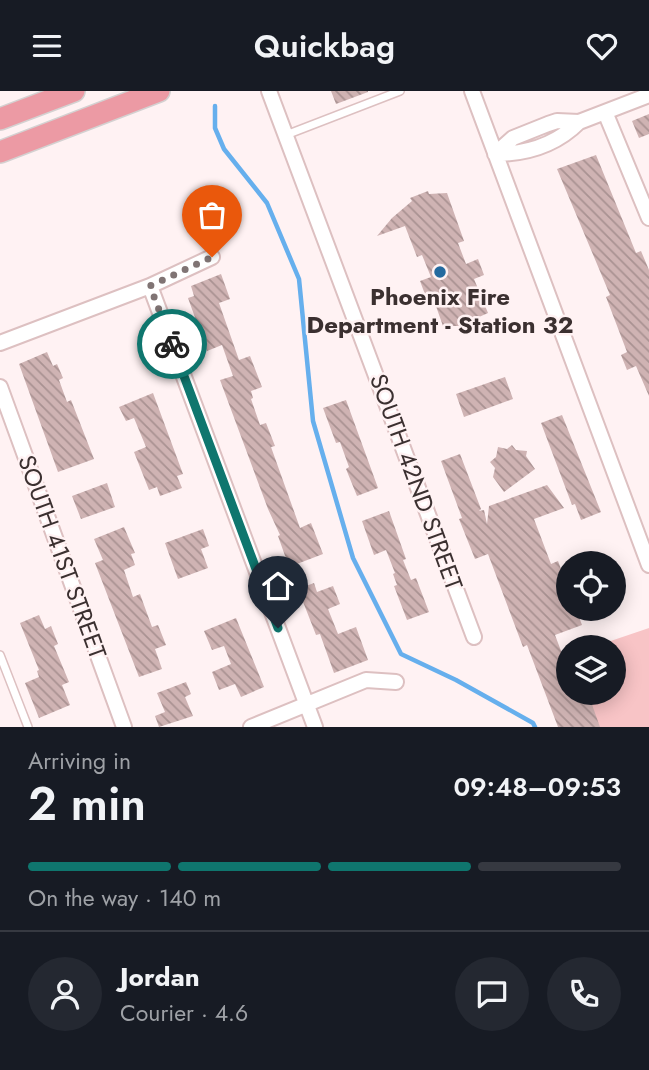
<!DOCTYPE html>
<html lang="en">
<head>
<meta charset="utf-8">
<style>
	:root { --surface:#171b24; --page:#242831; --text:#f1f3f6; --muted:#9ea1a6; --line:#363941; --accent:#0f766e }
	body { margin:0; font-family:Jost,sans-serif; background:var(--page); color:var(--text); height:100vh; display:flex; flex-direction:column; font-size:26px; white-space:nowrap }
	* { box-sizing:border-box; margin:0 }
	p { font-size:23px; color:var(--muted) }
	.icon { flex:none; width:38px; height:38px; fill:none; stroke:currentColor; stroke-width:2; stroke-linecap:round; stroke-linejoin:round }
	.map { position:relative; height:636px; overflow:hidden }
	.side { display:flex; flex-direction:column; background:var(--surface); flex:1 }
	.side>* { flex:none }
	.tools { position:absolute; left:556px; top:460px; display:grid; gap:14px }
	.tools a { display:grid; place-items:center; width:70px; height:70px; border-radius:50%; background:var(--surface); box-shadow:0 4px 18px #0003; font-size:35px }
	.pin { position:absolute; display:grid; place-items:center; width:60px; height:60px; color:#fff; margin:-72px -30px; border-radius:50% 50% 50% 0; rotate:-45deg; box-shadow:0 0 7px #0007 }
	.pin .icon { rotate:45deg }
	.courier { position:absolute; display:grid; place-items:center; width:70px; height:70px; margin:-35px; border:5px solid #0f766e; border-radius:50%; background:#fff; color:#222; box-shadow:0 2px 9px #0007 }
	.overview em { font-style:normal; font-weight:600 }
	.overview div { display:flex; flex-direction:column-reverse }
	.overview { display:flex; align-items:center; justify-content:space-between; height:119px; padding:0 28px }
	h1 { font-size:46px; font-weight:600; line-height:52px }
	.bar { display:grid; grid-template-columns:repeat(4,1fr); gap:10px 7px; align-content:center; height:84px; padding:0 28px }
	.bar i { height:9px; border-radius:5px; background:var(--line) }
	.bar .active { background:var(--accent) }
	.bar p { grid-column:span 4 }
	.line { display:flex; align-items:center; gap:18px; padding:0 28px; border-top:2px solid var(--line) }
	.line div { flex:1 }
	.round { display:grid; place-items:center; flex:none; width:74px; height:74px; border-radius:37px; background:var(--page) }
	header { display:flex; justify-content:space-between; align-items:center; height:91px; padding:0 28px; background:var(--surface); font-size:32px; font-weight:600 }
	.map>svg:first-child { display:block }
	.grass { fill:#f8c4c6 }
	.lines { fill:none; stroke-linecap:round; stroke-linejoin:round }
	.stream { stroke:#66afed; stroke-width:4.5 }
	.building { fill:url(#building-back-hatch) }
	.lane-casing { stroke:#ddc0c1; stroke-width:10 }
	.street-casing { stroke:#ddc0c1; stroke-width:18 }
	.primary-casing { stroke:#d4d1d1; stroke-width:24 }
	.lane { stroke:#fff; stroke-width:7 }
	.street { stroke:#fff; stroke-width:14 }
	.primary { stroke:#ec9aa4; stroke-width:21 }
	.done { stroke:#807474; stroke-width:7; stroke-dasharray:0 12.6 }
	.route { stroke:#0f766e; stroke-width:9 }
	.poi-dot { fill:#246a9f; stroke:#fff2f3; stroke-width:2.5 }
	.labels { text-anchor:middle; stroke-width:5; stroke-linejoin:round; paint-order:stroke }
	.poi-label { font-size:24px; font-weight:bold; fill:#3b3030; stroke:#fff2f3 }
	.street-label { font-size:24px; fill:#3b3030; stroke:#fff2f3 }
</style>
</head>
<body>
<header><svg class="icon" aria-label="menu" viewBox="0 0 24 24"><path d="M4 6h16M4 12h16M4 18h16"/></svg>Quickbag<svg class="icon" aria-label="heart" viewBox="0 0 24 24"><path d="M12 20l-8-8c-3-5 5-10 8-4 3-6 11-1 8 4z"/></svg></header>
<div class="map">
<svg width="649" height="636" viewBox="0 0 649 636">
	<defs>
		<pattern id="building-back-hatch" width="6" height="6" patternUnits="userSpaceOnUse" patternTransform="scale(1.75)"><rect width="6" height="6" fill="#cfb3b3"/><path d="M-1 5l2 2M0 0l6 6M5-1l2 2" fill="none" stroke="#a99292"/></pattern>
	</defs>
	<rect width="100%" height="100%" fill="#fff2f3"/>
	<!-- grass -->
	<path class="grass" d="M649,537V636H597L585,602H614V556H593Z"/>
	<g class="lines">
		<!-- stream -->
		<path class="stream" d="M215,15V37L224,58L267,112L299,188L313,330L353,467L401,563L456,589L533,632L535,636"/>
	</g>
	<!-- building -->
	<path class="building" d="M331,0H368V1L336,13Z
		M649,23V43L639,47L632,30Z
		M596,64L636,162L641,160L649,179V305L636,275L627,279L621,264L627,261L606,206L610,204L557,78Z
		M428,100L429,103L447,102L464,150L458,152L466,173L478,168L484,184L474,188L488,222L479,226L477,230L463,235H443L432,204L426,206L420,190L431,186L422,164L417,166L405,135L377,145L392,127L412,110L410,107Z
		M221,183L230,208L219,212L239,269L250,265L262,296L251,300L253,307L251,308L260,334L266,332L275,355L271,356L300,437L311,432L323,463L289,476L278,445L280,444L268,418L220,289L233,285L222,254L207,260L188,207L194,205L191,195Z
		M47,261L53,275L57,273L63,287L59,289L67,311L71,309L94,368L58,381L19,273Z
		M505,286L513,308L464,326L456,303Z
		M153,302L183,383L177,385L182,397L160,405L157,396L149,399L134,361L146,356L134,327L126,330L119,316Z
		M346,309L378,397L357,405L346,378L349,376L340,351L336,352L323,317Z
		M562,324L601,421L581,429L575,413L572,414L541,332Z
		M512,354L516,359L527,360L526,365L535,378L504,401L493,386L495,377L490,371L496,366L498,356L507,358Z
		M460,363L481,418L479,420L484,419L487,433L489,415L547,394L564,417L534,428L551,473L558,470L569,499V518H576L582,534L555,544L569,581V602H577L580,612L590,608L600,636H558L527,554L523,556L488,463L475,468L459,428L462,427L441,370Z
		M107,392L115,416L81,428L72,405Z
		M389,420L406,468L403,469L411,489L416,487L429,521L407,529L394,495L397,494L393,483L395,482L386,459L374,464L362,430Z
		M124,436L135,462L131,463L135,474L124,479L133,506L140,503L152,536L158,534L166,554L155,558L162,578L139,586L95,472L103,469L94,448Z
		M203,438L209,455L201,458L208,477L178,488L165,452Z
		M314,492L317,501L333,495L340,513L328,518L338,543L356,536L368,569L334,582L320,543L316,544L298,498Z
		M39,524L45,538L51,535L58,553L54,555L69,591L62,594L70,614L39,627L25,592L39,586L37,580L39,579L20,532Z
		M236,527L264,596L241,606L235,593L219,599L212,581L231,573L224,555L212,559L204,540Z
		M186,591L191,603L185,606L193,625L159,636L155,625L165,621L157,602Z"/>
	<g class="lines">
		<defs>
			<path id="lane" d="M286,44L400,0
				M0,564L28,636"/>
			<path id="street" d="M269,0L474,546
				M472,0L649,474
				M605,21L649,127
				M495,63L513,47L548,33L557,30L579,31L649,4
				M495,63C527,63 556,54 579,31
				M150,195L315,636
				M0,252L150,195L212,166
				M0,296L124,636
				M251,636L366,589L396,591"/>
			<path id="primary" d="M0,28L74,0
				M0,61L159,0"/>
		</defs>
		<!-- lane casing -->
		<use href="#lane" class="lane-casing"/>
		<!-- street casing -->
		<use href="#street" class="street-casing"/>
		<!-- primary casing -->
		<use href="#primary" class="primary-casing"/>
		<!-- lane -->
		<use href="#lane" class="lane"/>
		<!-- street -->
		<use href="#street" class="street"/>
		<!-- primary -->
		<use href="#primary" class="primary"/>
	</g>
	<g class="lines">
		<!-- done -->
		<path class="done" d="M172,253L150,195L212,166"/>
		<!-- route -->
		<path class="route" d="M172,253L278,537"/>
	</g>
	<!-- markers -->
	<circle class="poi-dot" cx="440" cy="181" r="7"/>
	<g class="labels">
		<!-- poi labels -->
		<g class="poi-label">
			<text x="440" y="214">Phoenix Fire<tspan x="440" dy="28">Department - Station 32</tspan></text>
		</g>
		<!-- street labels -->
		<g class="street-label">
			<text transform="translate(416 391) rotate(70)" y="8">SOUTH 42ND STREET</text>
			<text transform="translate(62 466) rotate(70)" y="8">SOUTH 41ST STREET</text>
		</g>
	</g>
</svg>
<div class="tools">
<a><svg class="icon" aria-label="locate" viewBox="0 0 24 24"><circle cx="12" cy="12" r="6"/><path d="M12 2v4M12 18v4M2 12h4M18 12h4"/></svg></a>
<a><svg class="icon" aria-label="layers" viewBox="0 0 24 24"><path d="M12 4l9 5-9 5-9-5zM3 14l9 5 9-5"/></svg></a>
</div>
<div class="pin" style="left:212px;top:166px;background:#ea580c"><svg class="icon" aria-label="bag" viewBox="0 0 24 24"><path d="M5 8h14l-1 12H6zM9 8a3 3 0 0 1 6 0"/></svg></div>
<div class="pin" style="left:278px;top:537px;background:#1f2937"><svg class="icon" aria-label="home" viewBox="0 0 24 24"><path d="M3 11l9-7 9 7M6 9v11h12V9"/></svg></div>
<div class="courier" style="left:172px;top:253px"><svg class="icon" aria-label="bike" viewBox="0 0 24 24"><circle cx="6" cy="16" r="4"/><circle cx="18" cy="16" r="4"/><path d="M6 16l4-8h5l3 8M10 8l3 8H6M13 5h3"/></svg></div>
</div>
<section class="side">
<div class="overview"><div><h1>2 min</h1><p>Arriving in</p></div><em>09:48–09:53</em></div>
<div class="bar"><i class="active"></i><i class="active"></i><i class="active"></i><i></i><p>On the way · 140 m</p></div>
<div class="line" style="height:126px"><a class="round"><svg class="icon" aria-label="person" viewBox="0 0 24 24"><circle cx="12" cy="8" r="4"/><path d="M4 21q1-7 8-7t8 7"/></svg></a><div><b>Jordan</b><p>Courier · 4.6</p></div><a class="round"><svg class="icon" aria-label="chat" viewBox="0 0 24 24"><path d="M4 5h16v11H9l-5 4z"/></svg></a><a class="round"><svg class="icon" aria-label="phone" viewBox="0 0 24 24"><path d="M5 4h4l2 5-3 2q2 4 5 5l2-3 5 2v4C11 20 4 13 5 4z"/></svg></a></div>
</section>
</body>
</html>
